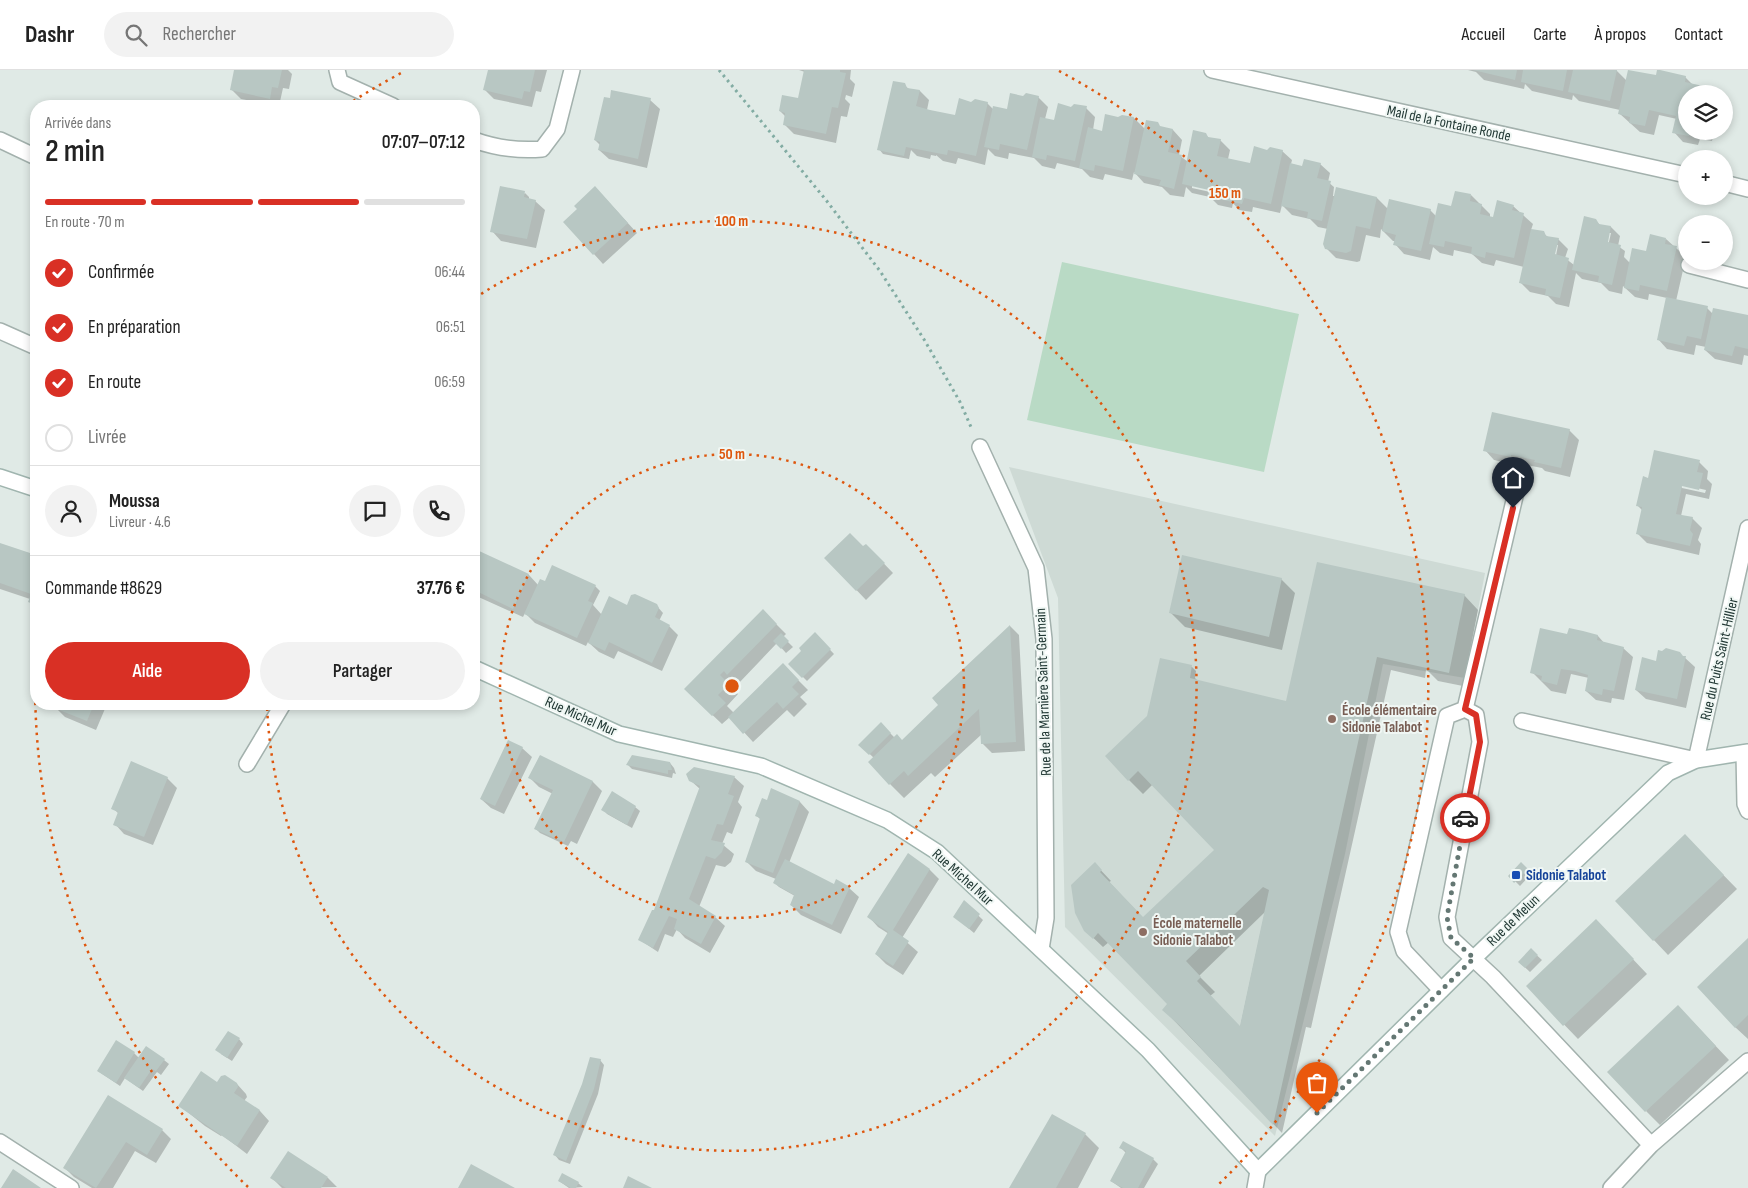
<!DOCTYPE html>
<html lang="fr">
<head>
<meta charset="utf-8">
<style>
	:root { --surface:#fff; --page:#f2f2f2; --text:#222; --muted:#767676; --line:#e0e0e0; --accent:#d93025 }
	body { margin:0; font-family:"Sofia Sans Condensed",sans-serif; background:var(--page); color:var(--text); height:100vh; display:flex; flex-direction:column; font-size:19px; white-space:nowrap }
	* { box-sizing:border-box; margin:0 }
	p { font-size:16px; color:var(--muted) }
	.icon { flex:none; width:28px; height:28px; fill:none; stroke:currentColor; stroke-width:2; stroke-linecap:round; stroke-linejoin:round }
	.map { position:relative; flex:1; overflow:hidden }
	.panel { position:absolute; left:30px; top:30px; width:450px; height:610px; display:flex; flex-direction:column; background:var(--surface); border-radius:20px; box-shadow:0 2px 8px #0003 }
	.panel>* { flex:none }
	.buttons { position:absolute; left:1678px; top:15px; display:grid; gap:10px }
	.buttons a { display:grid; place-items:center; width:55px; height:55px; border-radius:50%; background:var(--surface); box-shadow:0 2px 8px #0003; font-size:25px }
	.pin { position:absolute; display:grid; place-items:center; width:42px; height:42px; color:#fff; margin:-51px -21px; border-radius:50% 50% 50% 0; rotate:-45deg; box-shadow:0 0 5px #0007 }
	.pin .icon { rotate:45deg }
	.courier { position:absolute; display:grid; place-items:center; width:50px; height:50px; margin:-25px; border:4px solid #d93025; border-radius:50%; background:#fff; color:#222; box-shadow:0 1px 6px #0007 }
	.overview em { font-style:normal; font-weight:600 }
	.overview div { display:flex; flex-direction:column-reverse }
	.overview { display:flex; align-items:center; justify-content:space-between; height:85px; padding:0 15px }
	h1 { font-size:32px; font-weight:600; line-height:38px }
	.bar { display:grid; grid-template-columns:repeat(4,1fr); gap:8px 5px; align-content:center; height:60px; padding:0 15px }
	.bar i { height:6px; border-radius:4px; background:var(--line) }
	.bar .current { background:var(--accent) }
	.bar p { grid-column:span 4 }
	.line { display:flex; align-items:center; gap:12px; padding:0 15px; border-top:1px solid var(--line) }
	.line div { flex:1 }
	.round { display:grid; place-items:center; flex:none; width:52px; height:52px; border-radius:26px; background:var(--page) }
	ol { padding:0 15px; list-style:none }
	li { display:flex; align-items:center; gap:15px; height:55px }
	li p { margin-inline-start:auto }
	li .icon { padding:5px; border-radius:50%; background:var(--accent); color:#fff; stroke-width:4 }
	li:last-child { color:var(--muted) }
	li i { width:28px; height:28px; border:2px solid var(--line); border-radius:50% }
	.primary-button { display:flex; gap:10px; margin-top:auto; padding:10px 15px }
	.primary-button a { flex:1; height:58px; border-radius:30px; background:var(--accent); color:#fff; font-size:20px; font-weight:600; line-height:58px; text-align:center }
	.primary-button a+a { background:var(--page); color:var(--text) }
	header { display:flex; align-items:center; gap:30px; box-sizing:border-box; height:70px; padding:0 25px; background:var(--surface); border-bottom:1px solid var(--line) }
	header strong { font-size:24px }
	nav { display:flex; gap:28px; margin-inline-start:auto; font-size:18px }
	.search { width:350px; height:45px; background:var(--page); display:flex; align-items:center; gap:12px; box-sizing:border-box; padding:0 18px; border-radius:28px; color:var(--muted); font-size:19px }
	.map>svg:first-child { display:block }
	.built { fill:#cedad5 }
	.green { fill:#b9dac5 }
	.shadow { fill:#0003; fill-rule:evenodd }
	.building { fill:#b8c7c3; fill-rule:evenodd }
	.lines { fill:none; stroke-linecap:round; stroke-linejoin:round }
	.lane-casing { stroke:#a3b1ad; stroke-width:18 }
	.street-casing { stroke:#a3b1ad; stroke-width:18 }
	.secondary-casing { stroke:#a0b5af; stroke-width:18 }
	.path { stroke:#82aca3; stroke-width:3; stroke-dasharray:2.5 4; stroke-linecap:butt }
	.lane { stroke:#fff; stroke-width:15 }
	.street { stroke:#fff; stroke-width:15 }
	.secondary { stroke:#fff; stroke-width:15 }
	.done { stroke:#647773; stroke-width:5; stroke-dasharray:0 9 }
	.route { stroke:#d93025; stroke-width:6 }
	.ring { fill:none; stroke:#de570e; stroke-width:2.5; stroke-dasharray:2.5 5 }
	.education-dot { fill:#8d6e63; stroke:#f0f7f4; stroke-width:2 }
	.transit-dot { fill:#1a4fb4; stroke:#f0f7f4; stroke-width:2 }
	.labels { text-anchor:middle; stroke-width:4; stroke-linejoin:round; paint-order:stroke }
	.street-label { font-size:15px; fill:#223935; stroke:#f0f7f4 }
	.education-label { font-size:15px; font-weight:bold; fill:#785e54; stroke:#f0f7f4; text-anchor:start }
	.transit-label { font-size:15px; font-weight:bold; fill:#164399; stroke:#f0f7f4; text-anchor:start }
	.centre { fill:#de570e; stroke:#f0f7f4; stroke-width:2.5 }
	.ring-label { font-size:15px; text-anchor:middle; font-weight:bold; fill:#de570e; stroke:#f0f7f4; stroke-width:4; stroke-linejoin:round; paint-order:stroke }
</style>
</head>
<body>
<header>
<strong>Dashr</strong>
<div class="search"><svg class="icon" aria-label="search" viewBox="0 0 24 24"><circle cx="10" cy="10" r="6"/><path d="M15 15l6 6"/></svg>Rechercher</div>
<nav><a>Accueil</a><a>Carte</a><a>À propos</a><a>Contact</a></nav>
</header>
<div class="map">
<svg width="1748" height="1118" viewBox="0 0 1748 1118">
	<rect width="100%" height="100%" fill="#e0eae6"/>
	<!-- built -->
	<path class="built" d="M1009,397L1485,503L1465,608L1383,594L1345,784L1275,1066L1065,857L1058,528Z"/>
	<!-- green -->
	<path class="green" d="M1062,192L1299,244L1264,402L1027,350Z"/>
	<!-- shadow -->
	<path class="shadow" d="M235,0H288L292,4L289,19L283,18L279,36L241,29L231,19Z
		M489,0H547L541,22L536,21L532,37L494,29L485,20Z
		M799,0H851L850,9L855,14L852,27L846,25L845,29L850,34L847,47L841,46L836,73L794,64L784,54L786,47L780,41L802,31L805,2Z
		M1468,0H1616L1627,11L1657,7H1685L1693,15L1712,19L1717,24H1686V61H1714L1712,71L1700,69L1698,75L1683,72L1674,62L1677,49L1659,45L1654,65L1640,62L1620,44V40L1579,31L1573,25L1572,30L1532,21L1525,14L1524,19L1484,10L1476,2Z
		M904,15L909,19L920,21L929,30L927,40L954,46L972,33H987L993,39L1007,41L1023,27H1038L1048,37L1045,49L1053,51L1074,35L1086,38L1095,47L1093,60L1103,62L1122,46L1134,48L1145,59L1162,58L1173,60L1182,70L1179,85L1188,92L1205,64L1210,69L1220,70L1230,80L1228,89L1250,94L1267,82L1282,81L1292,90L1291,94L1303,97L1320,94L1330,103L1328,112L1334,117L1333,126L1377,128L1388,139L1430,140L1436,146L1471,125L1490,144V148H1492L1513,136L1533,154L1531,160L1543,163L1548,167L1558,169L1568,179L1565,188L1574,195L1595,150L1600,155L1611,157L1620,166L1618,176L1625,181L1624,187L1631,194L1666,169L1686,187L1676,231L1707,238L1713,244L1748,247V286L1744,285L1742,295L1715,289L1705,280L1706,277L1696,275L1694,285L1667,279L1658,269L1667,228L1649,224L1648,230L1635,227L1623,216L1622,224L1609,221L1601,213L1582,209L1576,203L1569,237L1556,234L1548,226L1530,222L1520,212L1524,197L1496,190L1494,196L1482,193L1472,184L1454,180L1453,186L1440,183L1433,177L1430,190L1404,184L1395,174V171H1393L1381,159L1380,168L1366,165L1360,191L1357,192L1336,188L1326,178L1328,159L1318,157L1310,149L1292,145L1282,135L1280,143L1253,137L1252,142L1239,140L1233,133L1232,138L1218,135L1210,127L1192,123L1186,117L1184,127L1170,125L1162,117L1144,113L1134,102L1132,110L1105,104L1103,110L1090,107L1082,99L1057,93L1055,99L1042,96L1034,88L1009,83L1008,89L995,86L988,79L985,95L958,88L956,94L943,91L936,85V86L931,85L930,89L917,86L911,80L909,89L883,84L879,79ZM1192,115L1215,120V123L1192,118ZM1608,163H1611L1606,185ZM1556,175H1558L1555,191L1553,190Z
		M650,30L660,39L647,98L609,89L599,80L600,75L595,70Z
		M525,123L529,127V129L535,131L545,140L536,178L501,171L492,161Z
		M604,127L637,163L603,194L565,152L579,140Z
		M1569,360L1579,370L1570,407L1545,401L1542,398L1521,394L1520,396L1494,390L1485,380Z
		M1699,392L1708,401L1707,409L1712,414L1709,429L1686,424L1681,446L1692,448L1702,458L1698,470L1701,474L1699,485L1647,473L1638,464L1643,441L1637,435ZM1679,414L1706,420L1705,423L1682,418Z
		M0,474L36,486V537L29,531L30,529L0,519Z
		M866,475L893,503L866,530L826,488L863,478Z
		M474,489L529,505L539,516L550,515L553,497L595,516L600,521L593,535L602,545L627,536L656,535L663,543L659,551L669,556L678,565L662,601L618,581L614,589L599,582L588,572L586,576L535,553L525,543L523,547L474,525Z
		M1281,509L1295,523L1282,580L1185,557L1171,543Z
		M1464,525L1478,540L1463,616L1438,611L1428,601L1426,600L1425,608L1391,600L1311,958L1306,957L1282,1063L1164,940L1169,934L1109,872L1103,877L1085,860L1095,794L1111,811L1109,812L1144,849L1216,780L1153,714L1143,724L1129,710L1148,647L1161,590L1192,597L1196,601L1195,608L1198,611L1287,632ZM1265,842L1240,958L1210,926L1215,922L1199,906Z
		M763,541L786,564L783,567L793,577L786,583L777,573L738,614L734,610L728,615L738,624L727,636L734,643L783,595L808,620L800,627L807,634L794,647L787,640L753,672L730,647L722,654L685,619Z
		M1010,556L1019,565L1025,681L992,683L982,673V664L935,707L931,703L904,728L890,714L874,688L860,675L881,654L895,668L902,671L940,635Z
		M815,564L834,584L807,611L790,594L803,581Z
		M1568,566H1598L1605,574L1623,578L1633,587L1624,630L1612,628L1611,633L1596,630L1586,621L1589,608L1571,604L1566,624L1551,621L1532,602Z
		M1684,587L1695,597L1686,638L1646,629L1636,620Z
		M57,634H107L96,660L65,647L56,638Z
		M522,678L532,687L504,744L491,738L481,729Z
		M540,686L593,712L602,721L577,774L571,771L568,776L540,763L536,759L553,724L539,717L530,708Z
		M131,693L167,708L177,718L153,775L124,764L115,754L119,744L113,738Z
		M670,693L674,698L676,704L673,703L672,708L632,699L628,695Z
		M734,707L744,716L738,732L742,737L732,764L727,762L722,774L734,784L731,792L725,797L716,795L699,837L715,847L725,856L710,883L685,868L677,859L673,867L665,864L658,882L640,870L655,842L700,719L690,710Z
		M772,720L800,732L809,742L789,793L834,815L849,818L859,827L841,864L801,845L791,835L795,826L779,817L774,812L776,809L756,801L746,791L761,750L757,746L768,732Z
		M635,737L640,741L632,758L607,744L603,739Z
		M1699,780L1737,819L1668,885L1617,831Z
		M908,785L930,800L939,809L902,868L918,882L903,905L886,894L876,884L889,864L878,857L869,847Z
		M1521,794L1531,804L1520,816L1510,806Z
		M964,832L983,850L974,863L955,847Z
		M1610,865L1647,904L1578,969L1527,916Z
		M1748,870V969L1735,957Z
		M1531,880L1542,890L1530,902L1519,892Z
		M1692,951L1729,990L1660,1055L1646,1041Z
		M239,969L243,974L232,991L221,984Z
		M134,983L139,988L164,990L169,994L161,1005L157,1002L143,1021L125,1008L120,1016L98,1001Z
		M600,990L604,995L598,1024L570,1094L559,1090L555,1085Z
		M218,1013L237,1014L246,1024L247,1027L244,1031L260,1041L269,1051L247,1084L222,1065L221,1066L205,1056L180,1036Z
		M108,1027L162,1060L171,1069L156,1093L135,1081L113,1118H92L74,1107L65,1098Z
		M1085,1064L1099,1078L1078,1118H1011Z
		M1124,1073L1153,1089L1158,1094L1144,1118H1121L1111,1111L1126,1083L1121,1078Z
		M272,1108H328L337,1117L282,1118Z
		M559,1111L578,1113L583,1117L569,1118Z"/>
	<!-- building -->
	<path class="building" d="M234,0H282L278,18L272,17L270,29L230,20Z
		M488,0H535L530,22L524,21L522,29L483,20Z
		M804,0H840V2L846,3L838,38L832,37L826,64L783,55L785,43L779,41L782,25L798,28Z
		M1473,0H1517L1515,10Z
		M1523,0H1567L1563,21L1521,12Z
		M1573,0H1617L1610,31L1568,22Z
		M1628,0L1656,5L1657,0H1660L1686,6L1685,12L1712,18L1711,24H1686V61H1690L1689,66L1672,63L1676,46L1649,40L1645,56L1629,53L1630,47L1618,44Z
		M893,11L905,13L907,18L920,20L916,36L930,40L955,45L959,28L971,32L975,29L988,32L976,86L948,80L947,85L906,77L904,86L877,80Z
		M611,20L651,28L638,89L598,80L600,72L594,70L604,27L610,28Z
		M1010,23L1023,26L1026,23L1039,26L1027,80L1000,74L999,80L984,77L993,36L1007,39Z
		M1058,33L1071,37L1074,34L1087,36L1075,91L1047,85L1046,90L1032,87L1040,47L1054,50Z
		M1105,44L1118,47L1122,45L1134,47L1123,101L1095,95L1094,101L1079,98L1088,57L1102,61Z
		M1146,50L1158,52L1160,56L1173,59L1168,82L1182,85L1174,119L1159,115L1161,110L1134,104Z
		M1193,60L1206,63L1208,67L1221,69L1217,86L1250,93L1254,76L1267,80L1270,77L1283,80L1271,134L1244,128L1242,134L1228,131L1207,126L1209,120L1182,114Z
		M1304,89L1321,93L1317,108L1331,111L1322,151L1307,148L1308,142L1281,136L1290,93L1302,96Z
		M500,116L525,121L524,127L536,130L527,169L490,162Z
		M595,116L628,153L593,185L563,152L577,139L574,136Z
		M1336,117L1377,127L1370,159L1356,156L1351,181L1346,183L1325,179L1323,174Z
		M1455,121L1471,124L1470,131L1482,134L1480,144L1493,147L1497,130L1514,135L1512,140L1524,143L1514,188L1486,182L1485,188L1471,184L1472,177L1445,171L1444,177L1429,174L1438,133L1451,136Z
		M1389,129L1431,139L1421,181L1393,175L1396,165L1382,161Z
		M1584,146L1596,149L1599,154L1611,156L1608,172L1621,175L1612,215L1598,212L1599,206L1572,200Z
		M1531,159L1544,161L1546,166L1559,168L1555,184L1569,188L1560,228L1545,225L1546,219L1519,213Z
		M1650,164L1666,168L1665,174L1677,176L1667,221L1640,215L1639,221L1624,218L1632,178L1646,181Z
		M1666,227L1708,236L1701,269L1687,266L1684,276L1657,270Z
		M1713,238L1748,245V279L1735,276L1732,286L1704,280Z
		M1492,342L1570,359L1561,398L1534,392L1535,390L1511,385V387L1483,381Z
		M1654,380L1700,390L1697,402L1703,403L1699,420L1682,416L1676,444L1693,447L1690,460L1693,464L1690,476L1636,464L1642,437L1636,436L1643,406L1648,408Z
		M850,463L863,476L866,474L885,493L856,521L824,488Z
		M0,473L36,485V535L28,532L31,524L0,513Z
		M477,480L529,504L513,539L474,520V487Z
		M1182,485L1282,508L1269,567L1169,543Z
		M1317,492L1465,524L1449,603L1377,587L1273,1055L1179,955L1162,940L1167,934L1098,863L1093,869L1084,861L1075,843L1071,815L1095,792L1102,800L1100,802L1143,847L1214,780L1138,701L1128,711L1105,686L1147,646L1160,588L1192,595L1190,608L1286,631ZM1263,817L1269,820L1240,956L1197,911L1201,907L1186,891Z
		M552,495L596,515L588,531L593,533L577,568L524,544L540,509L545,511Z
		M635,524L657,534L659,538L655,547L670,555L652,593L609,572L605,581L588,573L609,526L627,535L631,525Z
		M763,539L777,554L727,605L724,601L720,605L729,614L718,625L726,633L712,646L684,619Z
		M1010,555L1016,672L981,674L979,639L908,706L904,701L889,715L868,692L897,664L902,670L938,635L932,628Z
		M1540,558L1567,564L1569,558L1583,561L1598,565L1597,570L1624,577L1614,621L1603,619L1602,625L1585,621L1588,605L1575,601L1561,599L1557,615L1541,611L1542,606L1530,603Z
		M815,562L831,579L802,608L788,594L801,581L799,578Z
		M781,563L789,571L781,579L773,571Z
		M1666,578L1680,582L1683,586H1686L1677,629L1635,620L1642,587L1656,591L1658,580L1662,581Z
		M783,593L799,610L792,617L799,624L783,639L777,632L743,664L728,647Z
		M56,634H94L87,651L54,638Z
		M881,652L891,663L869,685L858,675Z
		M508,670L523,677L495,736L480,729Z
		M540,685L593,711L564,772L534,759L553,720L528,708Z
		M632,685L670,692L672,700H668V704L626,695Z
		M131,691L168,707L144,767L113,755L118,742L111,739Z
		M694,697L735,706L728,724L734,726L723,755L717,754L711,770L725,773L722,782L715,789L706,786L689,829L716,846L701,874L674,859L677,849L669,846L653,878L638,870L652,840H654L700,716L689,711L686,704Z
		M771,718L800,731L773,803L745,792L760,748L755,746L762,728L767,730Z
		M612,721L636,736L627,755L601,740Z
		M1685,764L1724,805L1653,871L1615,831Z
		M908,783L930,799L893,860L909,871L893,896L875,884L888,862L867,847Z
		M785,789L834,814L836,809L850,817L832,855L790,835L794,825L773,813Z
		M1521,792L1528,799L1514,813L1508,806Z
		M964,830L980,844L969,859L953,847Z
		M1596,849L1634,889L1563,956L1526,916Z
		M1748,868V945L1735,958L1697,917Z
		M1531,878L1538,885L1525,898L1518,892Z
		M1678,935L1716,976L1645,1042L1607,1002Z
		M228,961L240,968L227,988L215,980Z
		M116,970L135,982L116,1013L97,1001Z
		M146,976L165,989L156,1001L152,999L139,1018L124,1008Z
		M590,987L601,989L594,1019L566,1091L553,1085L582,1014Z
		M201,1001L217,1012L221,1006L225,1005L237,1013L238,1017L234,1023L260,1040L237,1076L178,1036Z
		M108,1025L163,1059L147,1085L126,1072L96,1118L63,1098Z
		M1052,1044L1086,1063L1056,1118H1009Z
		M1123,1071L1154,1088L1138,1118H1123L1110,1111L1126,1081L1119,1078Z
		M288,1081L328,1107L321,1118H286L270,1108Z
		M471,1094L515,1118H458Z
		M13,1099L41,1118H1Z
		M562,1103L579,1112L576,1118H571L558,1111Z
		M628,1106L652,1118H623Z"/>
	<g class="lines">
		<defs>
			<path id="lane" d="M1689,195L1748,210
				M1465,639L1521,401
				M1744,683L1745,734L1748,741
				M247,694L283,634
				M1441,920L1404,881L1398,862L1447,646L1465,639L1476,645L1480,672L1447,847L1451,868L1493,907L1651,1075L1748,991
				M1611,1118L1651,1075"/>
			<path id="street" d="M337,0L340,12L393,36
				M1212,0L1686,105
				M0,70L36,87
				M474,70C496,78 518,81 542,79L557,59L572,0
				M1724,113L1748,119
				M0,261L36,277
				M980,377L1036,498L1044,569L1046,848L1041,879
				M1522,651L1696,690L1748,458
				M0,1072L71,1118
				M1255,1118L1258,1101"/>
			<path id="secondary" d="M0,407L36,419
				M474,598L619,664L761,696L887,750L937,782L1148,980L1258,1101L1474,888L1668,703L1696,690L1748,682"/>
		</defs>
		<!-- lane casing -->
		<use href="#lane" class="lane-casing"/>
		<!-- street casing -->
		<use href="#street" class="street-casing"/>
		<!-- secondary casing -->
		<use href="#secondary" class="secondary-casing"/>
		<!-- path -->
		<path class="path" d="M719,0L826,130L880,201L925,271L960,332L971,357"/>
		<!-- lane -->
		<use href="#lane" class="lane"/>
		<!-- street -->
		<use href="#street" class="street"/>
		<!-- secondary -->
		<use href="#secondary" class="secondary"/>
	</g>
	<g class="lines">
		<!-- done -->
		<path class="done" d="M1317,1043L1474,888L1451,868L1447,847L1465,748"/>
		<!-- route -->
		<path class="route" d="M1465,748L1480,672L1476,645L1465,639L1513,438"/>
	</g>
	<!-- distance rings -->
	<g class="ring">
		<circle cx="732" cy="616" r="232"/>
		<path d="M475 228A465 465 0 1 1 267 636"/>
		<path d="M248 1117A697 697 0 0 1 36 580M347 35A697 697 0 0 1 405 1M1059 1A697 697 0 0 1 1216 1117"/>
	</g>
	<!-- markers -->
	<g class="education-dot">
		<circle cx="1332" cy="649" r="5"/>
		<circle cx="1143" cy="862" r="5"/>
	</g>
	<rect class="transit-dot" x="1511" y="800" width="10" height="10" rx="2.5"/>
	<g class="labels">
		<!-- street labels -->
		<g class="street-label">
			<text transform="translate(1449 53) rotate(12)" y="5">Mail de la Fontaine Ronde</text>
			<text transform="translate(1719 589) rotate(-77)" y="5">Rue du Puits Saint-Hillier</text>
			<text transform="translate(1043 622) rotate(-92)" y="5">Rue de la Marnière Saint-Germain</text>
			<text transform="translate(581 646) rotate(24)" y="5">Rue Michel Mur</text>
			<text transform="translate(963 807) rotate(42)" y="5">Rue Michel Mur</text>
			<text transform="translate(1513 850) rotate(-44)" y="5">Rue de Melun</text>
		</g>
		<!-- education labels -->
		<g class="education-label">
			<text x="1342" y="645">École élémentaire<tspan x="1342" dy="17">Sidonie Talabot</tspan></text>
			<text x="1153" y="858">École maternelle<tspan x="1153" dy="17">Sidonie Talabot</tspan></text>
		</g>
		<!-- transit labels -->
		<g class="transit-label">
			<text x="1526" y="810">Sidonie Talabot</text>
		</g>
	</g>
	<circle cx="732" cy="616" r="8" class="centre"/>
	<g class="ring-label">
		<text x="1225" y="128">150 m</text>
		<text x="732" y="156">100 m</text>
		<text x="732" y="389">50 m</text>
	</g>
</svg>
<div class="buttons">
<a><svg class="icon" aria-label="layers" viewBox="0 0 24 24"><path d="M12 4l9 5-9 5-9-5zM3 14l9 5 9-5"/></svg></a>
<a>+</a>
<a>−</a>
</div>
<div class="pin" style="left:1317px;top:1043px;background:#ea580c"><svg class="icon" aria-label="bag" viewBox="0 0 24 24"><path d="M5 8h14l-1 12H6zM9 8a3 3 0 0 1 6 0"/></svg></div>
<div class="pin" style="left:1513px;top:438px;background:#1f2937"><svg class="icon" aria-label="home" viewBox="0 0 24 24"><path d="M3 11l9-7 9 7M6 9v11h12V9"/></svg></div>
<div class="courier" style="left:1465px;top:748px"><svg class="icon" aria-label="car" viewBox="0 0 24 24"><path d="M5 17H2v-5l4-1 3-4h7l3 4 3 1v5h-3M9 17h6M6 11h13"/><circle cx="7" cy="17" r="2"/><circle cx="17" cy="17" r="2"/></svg></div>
<section class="panel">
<div class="overview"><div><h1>2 min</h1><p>Arrivée dans</p></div><em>07:07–07:12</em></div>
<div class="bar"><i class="current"></i><i class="current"></i><i class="current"></i><i></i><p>En route · 70 m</p></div>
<ol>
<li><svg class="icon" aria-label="check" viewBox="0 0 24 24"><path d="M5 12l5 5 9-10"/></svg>Confirmée<p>06:44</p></li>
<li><svg class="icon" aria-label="check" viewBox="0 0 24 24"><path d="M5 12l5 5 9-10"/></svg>En préparation<p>06:51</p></li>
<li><svg class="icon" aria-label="check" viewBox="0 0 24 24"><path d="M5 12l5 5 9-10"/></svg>En route<p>06:59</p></li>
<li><i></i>Livrée</li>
</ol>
<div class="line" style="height:90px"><a class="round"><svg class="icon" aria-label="person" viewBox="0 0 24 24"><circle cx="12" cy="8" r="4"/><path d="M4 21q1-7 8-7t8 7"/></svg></a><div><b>Moussa</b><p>Livreur · 4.6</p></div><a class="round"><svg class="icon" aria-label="chat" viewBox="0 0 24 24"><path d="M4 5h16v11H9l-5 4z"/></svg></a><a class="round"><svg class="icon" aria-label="phone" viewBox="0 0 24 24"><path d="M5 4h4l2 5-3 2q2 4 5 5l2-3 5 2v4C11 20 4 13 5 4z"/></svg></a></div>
<div class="line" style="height:65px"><div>Commande #8629</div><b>37.76 €</b></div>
<div class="primary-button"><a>Aide</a><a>Partager</a></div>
</section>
</div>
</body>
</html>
